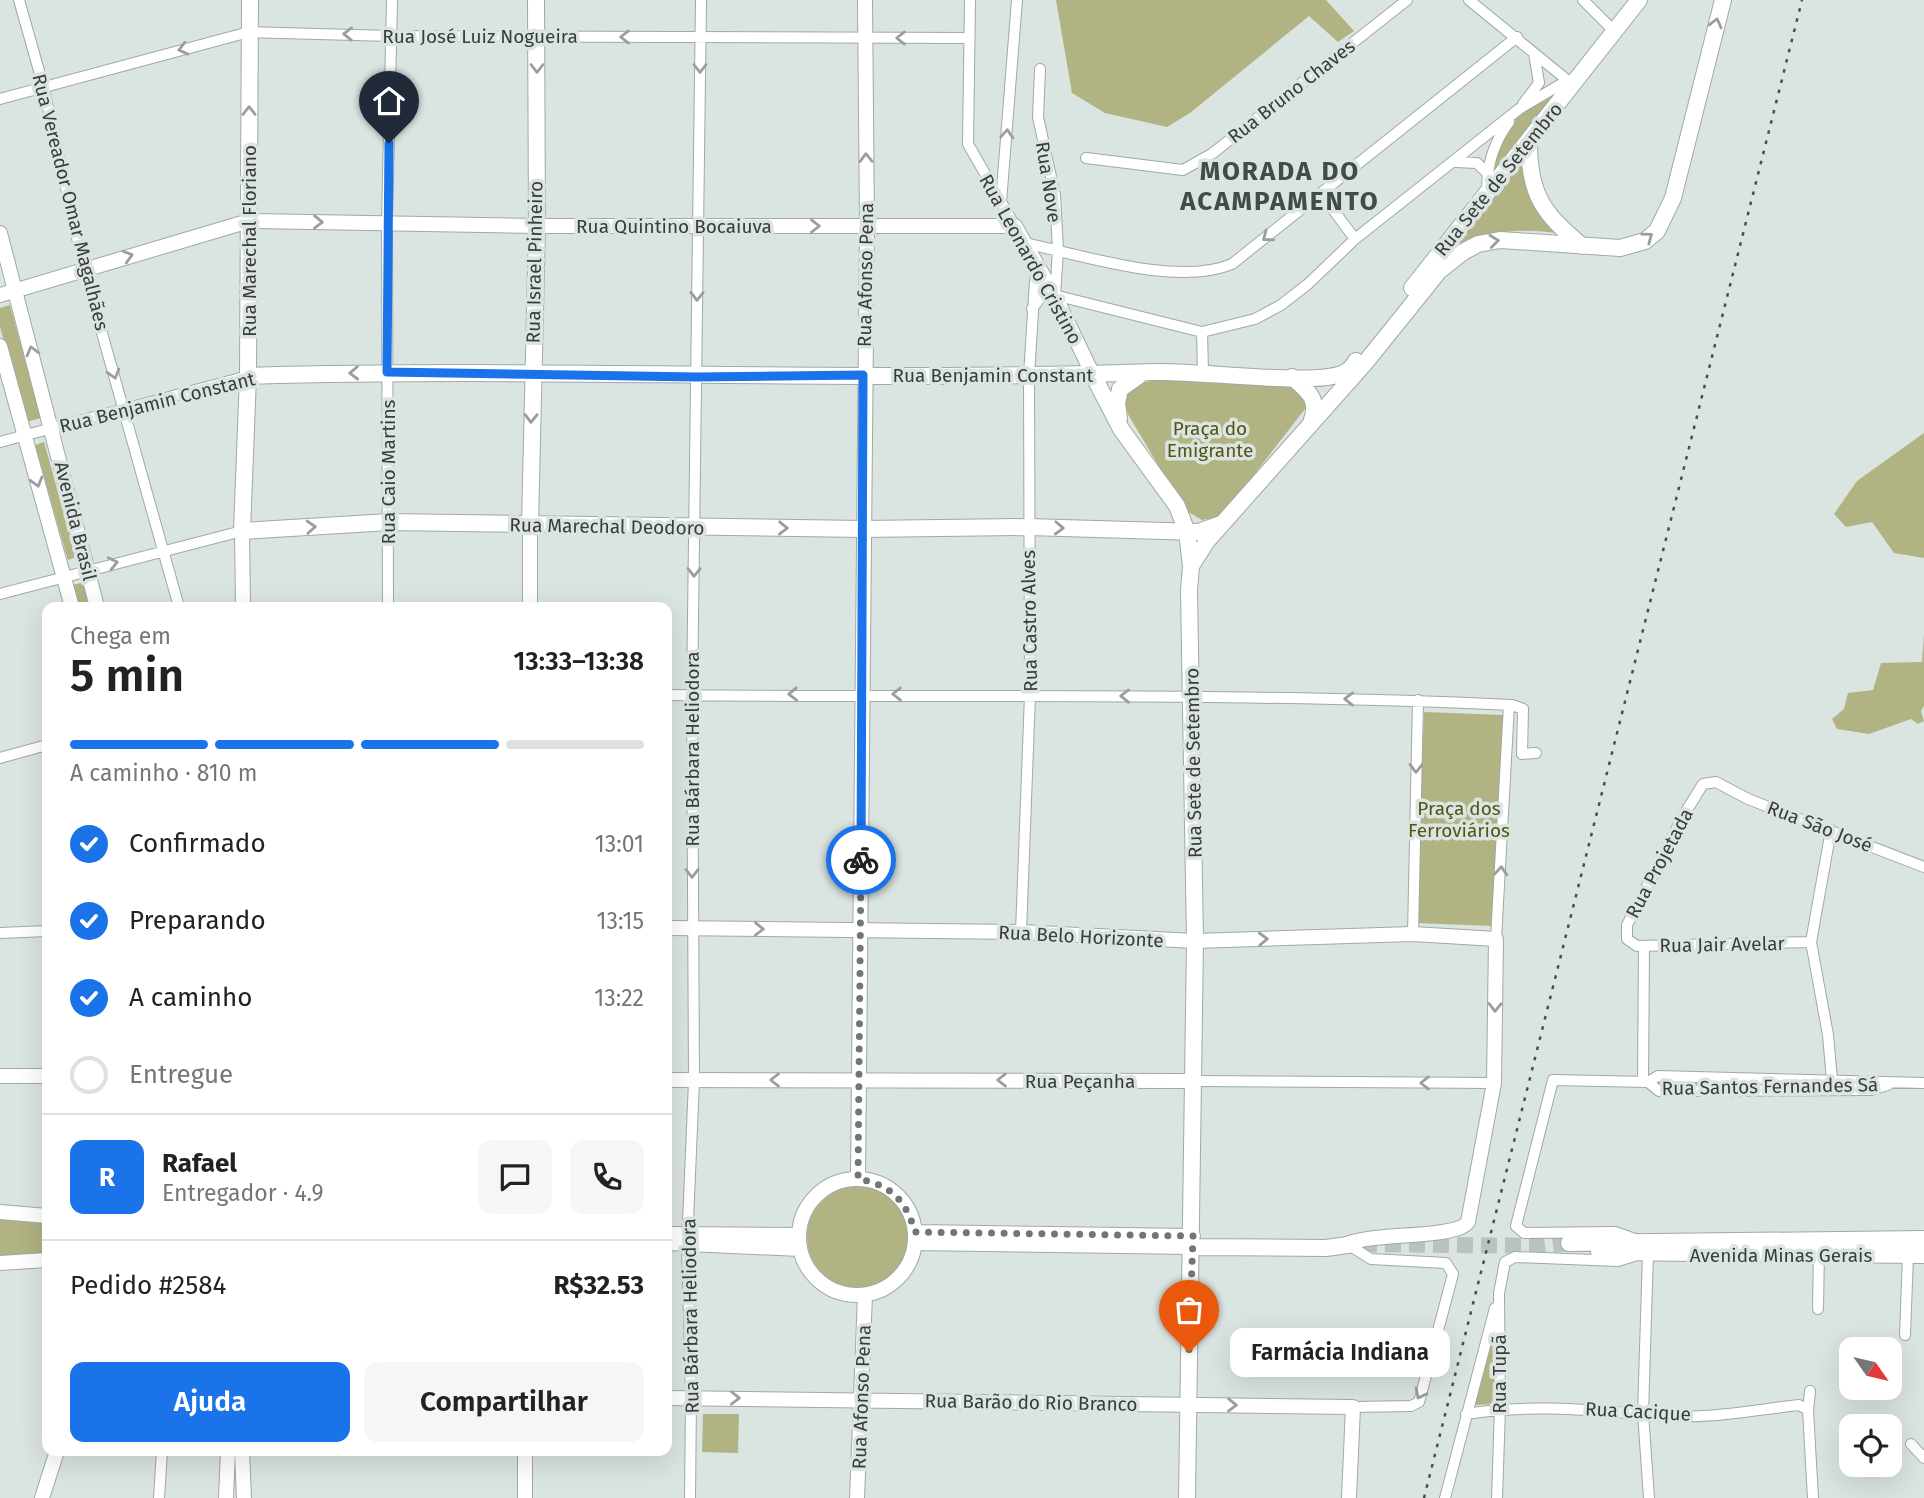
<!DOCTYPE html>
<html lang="pt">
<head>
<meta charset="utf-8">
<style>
	:root { --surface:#fff; --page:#f6f6f6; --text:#222; --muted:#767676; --line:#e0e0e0; --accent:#1a73e8 }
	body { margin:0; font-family:"Fira Sans",sans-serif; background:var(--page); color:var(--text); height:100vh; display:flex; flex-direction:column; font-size:26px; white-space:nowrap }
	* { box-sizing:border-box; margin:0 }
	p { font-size:23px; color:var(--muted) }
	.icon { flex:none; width:38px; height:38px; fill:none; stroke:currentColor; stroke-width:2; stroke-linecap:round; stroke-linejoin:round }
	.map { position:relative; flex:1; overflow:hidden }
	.drawer { position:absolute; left:42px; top:602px; width:630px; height:854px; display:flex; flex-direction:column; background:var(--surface); border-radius:14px; box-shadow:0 7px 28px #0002 }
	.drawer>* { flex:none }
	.needle { width:46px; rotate:124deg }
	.buttons { position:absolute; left:1839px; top:1337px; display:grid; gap:14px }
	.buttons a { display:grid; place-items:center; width:63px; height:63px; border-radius:14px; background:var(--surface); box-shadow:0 7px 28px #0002; font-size:35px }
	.pin { position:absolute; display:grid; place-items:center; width:60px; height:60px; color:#fff; margin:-72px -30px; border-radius:50% 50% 50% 0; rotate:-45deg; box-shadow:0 0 7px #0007 }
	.pin .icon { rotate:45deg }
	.courier { position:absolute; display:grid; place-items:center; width:70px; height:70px; margin:-35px; border:5px solid #1a73e8; border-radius:50%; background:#fff; color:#222; box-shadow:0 2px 9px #0007 }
	.bubble { position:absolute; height:49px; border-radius:14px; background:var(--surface); box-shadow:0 7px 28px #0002; font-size:23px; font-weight:600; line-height:49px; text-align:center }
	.overview em { font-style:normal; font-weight:600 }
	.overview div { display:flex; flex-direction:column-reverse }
	.overview { display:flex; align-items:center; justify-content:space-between; height:119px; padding:0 28px }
	h1 { font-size:46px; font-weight:600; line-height:52px }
	.bar { display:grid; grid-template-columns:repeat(4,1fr); gap:10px 7px; align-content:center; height:84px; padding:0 28px }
	.bar i { height:9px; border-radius:5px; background:var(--line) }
	.bar .on { background:var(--accent) }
	.bar p { grid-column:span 4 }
	.line { display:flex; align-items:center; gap:18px; padding:0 28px; border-top:2px solid var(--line) }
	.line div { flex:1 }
	.round { display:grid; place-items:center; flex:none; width:74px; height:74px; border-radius:14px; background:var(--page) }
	ol { padding:0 28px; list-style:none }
	li { display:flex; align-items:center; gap:21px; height:77px }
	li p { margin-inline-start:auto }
	li .icon { padding:7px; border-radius:50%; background:var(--accent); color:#fff; stroke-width:4 }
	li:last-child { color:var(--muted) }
	li i { width:38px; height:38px; border:4px solid var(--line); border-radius:50% }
	.action { display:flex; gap:14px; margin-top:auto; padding:14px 28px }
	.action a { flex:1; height:80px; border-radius:14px; background:var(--accent); color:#fff; font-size:28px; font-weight:600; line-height:80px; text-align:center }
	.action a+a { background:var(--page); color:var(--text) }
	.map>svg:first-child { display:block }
	.green { fill:#b1b383 }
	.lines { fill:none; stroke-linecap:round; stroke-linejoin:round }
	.primary-tunnel { stroke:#bac2bf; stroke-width:16; stroke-dasharray:16 8; stroke-linecap:butt }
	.street-casing { stroke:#a0a9a5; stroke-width:12 }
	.secondary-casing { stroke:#a0a9a5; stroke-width:16 }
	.primary-casing { stroke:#a0a9a5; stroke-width:18 }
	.street { stroke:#fff; stroke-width:10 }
	.secondary { stroke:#fff; stroke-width:14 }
	.primary { stroke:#fff; stroke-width:16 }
	.rail { stroke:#494d4c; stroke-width:2.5; stroke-dasharray:3.5 7; stroke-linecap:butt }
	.oneway { stroke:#9c9e9d }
	.done { stroke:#717775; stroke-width:7; stroke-dasharray:0 12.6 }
	.route { stroke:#1a73e8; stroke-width:9 }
	.labels { text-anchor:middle; stroke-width:7; stroke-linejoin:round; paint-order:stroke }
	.street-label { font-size:19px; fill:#393c3b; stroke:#dae4e0 }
	.park-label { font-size:19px; fill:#545515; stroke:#dae4e0 }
	.district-label { font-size:26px; font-weight:bold; letter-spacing:2px; fill:#434b48; stroke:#dae4e0 }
</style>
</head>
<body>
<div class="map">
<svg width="1924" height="1498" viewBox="0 0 1924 1498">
	<rect width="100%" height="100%" fill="#dae4e0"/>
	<!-- green -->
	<path class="green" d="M1056,0H1326L1354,31L1338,42L1309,16L1190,113L1167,127L1105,113L1072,93Z
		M1560,92L1494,171C1500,123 1520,112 1560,92Z
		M1523,154L1561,234C1522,227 1487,231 1450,247Z
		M10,305L41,418L26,422L0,327V308Z
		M1157,380L1285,381L1296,383L1308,405L1222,516L1202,520L1185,510L1123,406L1126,389L1139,383Z
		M1924,433V558L1894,553L1872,522L1846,527L1834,514L1857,481Z
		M44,442L76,557L68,560L35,445Z
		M84,582L91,607H79L73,585Z
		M1924,634V706L1921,711L1924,721L1918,724L1911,719L1869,734L1837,729L1832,719L1844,709L1848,693L1873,690L1881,663L1922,662Z
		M1424,712L1503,715L1494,926L1415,923Z
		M1658,1080L1868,1086L1659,1087Z
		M807 1237a51 51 0 1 1 102 0a51 51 0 1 1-102 0Z
		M0,1212L47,1216V1260L0,1263Z
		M1496,1309L1498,1404L1471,1405Z
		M703,1414H739L738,1453L702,1452Z"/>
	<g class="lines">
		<!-- primary-tunnel -->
		<path class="primary-tunnel" d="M1361,1244L1542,1246L1569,1243"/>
		<defs>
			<path id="street" d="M19,0L43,85L84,269L179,607
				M970,0L968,144L1015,226
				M1469,0L1572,84
				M1583,0L1615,32
				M1040,69L1038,117L1055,195L1058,250L1055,296
				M0,99L249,32L391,36L969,38
				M1523,104L1539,83L1534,53
				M1086,158L1183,170L1213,153L1407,0
				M1456,162L1477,163L1487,173
				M1487,189C1487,164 1494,142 1509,122
				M1322,195L1355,239
				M1001,202L1017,0
				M1024,243C1083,255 1177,287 1232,264L1517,37
				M1032,309L1040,298L1054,295L1202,332L1255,319L1281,305L1308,284L1355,239L1519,109L1568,80
				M1202,332L1203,372
				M0,442L248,376
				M0,594L242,531
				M388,607L387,223L392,0
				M667,695C949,698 1231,692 1512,705L1523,709L1522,754L1536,753
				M0,758L47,745
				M1831,830L1811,942L1828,1035L1832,1080
				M1021,932L1030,695L1029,375L1036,265
				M0,933L47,931
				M1413,934L1418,700
				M1496,939L1509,705
				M1811,942L1637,946L1627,939V925L1682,818L1703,784L1716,782L1748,799L1924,867
				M1193,1081L1494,1083
				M1643,1082L1644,946
				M1648,1082L1659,1091L1871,1090L1888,1085
				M1635,1239L1615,1232L1524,1233L1516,1226L1553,1080L1648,1082L1658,1076L1924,1083
				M1347,1244L1371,1259L1446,1263L1453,1274L1419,1402L1411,1406L1353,1407
				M1648,1254L1643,1413L1649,1498
				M1818,1309L1819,1249
				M1905,1335L1908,1255
				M1810,1391L1808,1410L1813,1498
				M1466,1414C1533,1403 1598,1411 1665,1416C1709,1419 1755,1410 1799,1405L1808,1410
				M1911,1444L1924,1458
				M159,1498L162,1451
				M690,1498L691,1397L687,1244L694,1081L692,695L701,0
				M1445,1498L1495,1308
				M1497,1498L1500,1408L1499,1293L1505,1262L1515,1257L1618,1261L1634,1256"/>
			<path id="secondary" d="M0,233L97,607
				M0,295L249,221L537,226H1015L1055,296L1093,375
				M0,346L72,607
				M530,525V607
				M242,531L243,607
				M667,928L1021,932L1195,941L1413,934L1496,939L1494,1083L1468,1222C1456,1239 1374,1232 1347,1244
				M0,1076H47
				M667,1080L1193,1081
				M858,1179L867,226L865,0
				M799 1237a58 58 0 1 1 116 0a58 58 0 1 1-116 0Z
				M0,1212L47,1216
				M915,1232L1193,1236
				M674,1234L799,1235
				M667,1243L800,1249
				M915,1243L1193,1247
				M0,1263L47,1260
				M667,1398L1353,1407L1349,1498
				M242,1451L244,1498
				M525,1451V1498
				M42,1498L57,1451
				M226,1498L228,1451
				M857,1498L865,1295"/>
			<path id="primary" d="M250,0L248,376L242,531L389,522L863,529L1028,527L1198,532L1221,524
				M1529,142C1529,195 1543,213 1582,246
				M1412,288L1639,0
				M1093,375L1121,429L1177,506L1187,532L1191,566
				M248,376C550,367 852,383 1154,372C1198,370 1312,387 1344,373C1350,370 1353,366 1356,361
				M1292,377C1309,392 1320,399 1311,423
				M1119,418L1117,403L1120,389L1140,375
				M530,525L537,226L536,0
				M1569,1243L1924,1239
				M1193,1247L1326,1248L1355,1244
				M1599,1252L1924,1255
				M1187,1498L1195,941L1189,590L1191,566L1207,541L1365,363L1439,271L1463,252L1478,244L1500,240L1620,248L1645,241L1657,231L1673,198L1723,0"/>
		</defs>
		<!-- street casing -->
		<use href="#street" class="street-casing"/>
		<!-- secondary casing -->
		<use href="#secondary" class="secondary-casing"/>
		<!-- primary casing -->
		<use href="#primary" class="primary-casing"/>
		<!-- street -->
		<use href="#street" class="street"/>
		<!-- secondary -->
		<use href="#secondary" class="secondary"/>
		<!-- primary -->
		<use href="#primary" class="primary"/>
		<!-- rail -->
		<path class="rail" d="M1424,1498L1802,0"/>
	</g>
	<!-- one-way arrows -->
	<defs><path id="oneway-chevron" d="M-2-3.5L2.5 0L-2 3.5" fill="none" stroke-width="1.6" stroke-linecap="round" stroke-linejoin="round" transform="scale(1.75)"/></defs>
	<g class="oneway">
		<use href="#oneway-chevron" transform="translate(1716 23) rotate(-76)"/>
		<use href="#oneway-chevron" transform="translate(348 34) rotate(-179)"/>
		<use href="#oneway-chevron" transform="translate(625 37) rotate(-180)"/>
		<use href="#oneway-chevron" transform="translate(901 38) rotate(-180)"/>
		<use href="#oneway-chevron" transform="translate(183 49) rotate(166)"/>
		<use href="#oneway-chevron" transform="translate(537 68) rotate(90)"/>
		<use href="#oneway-chevron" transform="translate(700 68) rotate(90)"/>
		<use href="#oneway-chevron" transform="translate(249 111) rotate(-90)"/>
		<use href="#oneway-chevron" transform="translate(1007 134) rotate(-86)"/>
		<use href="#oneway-chevron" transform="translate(866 158) rotate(-91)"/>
		<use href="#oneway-chevron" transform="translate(318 222) rotate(1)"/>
		<use href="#oneway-chevron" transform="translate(815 226)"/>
		<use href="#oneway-chevron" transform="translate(1267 237) rotate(143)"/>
		<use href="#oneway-chevron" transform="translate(1648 237) rotate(-36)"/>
		<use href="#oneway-chevron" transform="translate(1494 241) rotate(-6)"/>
		<use href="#oneway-chevron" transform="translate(128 256) rotate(-16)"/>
		<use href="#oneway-chevron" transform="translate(697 296) rotate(91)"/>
		<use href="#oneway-chevron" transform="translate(32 351) rotate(-105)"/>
		<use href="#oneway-chevron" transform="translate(354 373) rotate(178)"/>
		<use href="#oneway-chevron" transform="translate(114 374) rotate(74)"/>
		<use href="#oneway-chevron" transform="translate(531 418) rotate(91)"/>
		<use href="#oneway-chevron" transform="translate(37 482) rotate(74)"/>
		<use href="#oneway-chevron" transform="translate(311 527) rotate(-3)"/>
		<use href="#oneway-chevron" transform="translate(783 528) rotate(1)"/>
		<use href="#oneway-chevron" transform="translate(1059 528) rotate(2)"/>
		<use href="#oneway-chevron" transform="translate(113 563) rotate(-13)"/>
		<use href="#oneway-chevron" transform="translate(694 572) rotate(91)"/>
		<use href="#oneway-chevron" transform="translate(793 694) rotate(179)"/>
		<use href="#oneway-chevron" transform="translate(897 694) rotate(-180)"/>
		<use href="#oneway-chevron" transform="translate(1125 696) rotate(-179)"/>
		<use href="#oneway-chevron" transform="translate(1349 699) rotate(-179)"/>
		<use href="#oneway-chevron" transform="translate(1416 768) rotate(91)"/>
		<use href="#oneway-chevron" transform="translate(1501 871) rotate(-86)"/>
		<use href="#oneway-chevron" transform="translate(692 873) rotate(90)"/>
		<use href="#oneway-chevron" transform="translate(759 929) rotate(1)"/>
		<use href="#oneway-chevron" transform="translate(1263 939) rotate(-2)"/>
		<use href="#oneway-chevron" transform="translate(1495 1007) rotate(91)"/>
		<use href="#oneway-chevron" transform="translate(775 1080) rotate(180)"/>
		<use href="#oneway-chevron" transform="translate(1002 1080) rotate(-180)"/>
		<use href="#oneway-chevron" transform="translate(1425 1083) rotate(-180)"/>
		<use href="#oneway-chevron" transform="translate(1420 1394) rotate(117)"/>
		<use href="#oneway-chevron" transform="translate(735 1398) rotate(1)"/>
		<use href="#oneway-chevron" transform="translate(1232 1405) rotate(1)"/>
	</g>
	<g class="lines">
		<!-- done -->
		<path class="done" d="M861,860L858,1179C891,1185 906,1200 915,1232L1193,1236L1189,1352"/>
		<!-- route -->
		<path class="route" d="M389,143L387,372L696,377L863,375L861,860"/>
	</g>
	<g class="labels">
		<!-- street labels -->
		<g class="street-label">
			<text x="480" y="43">Rua José Luiz Nogueira</text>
			<text transform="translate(1291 91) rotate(-38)" y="7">Rua Bruno Chaves</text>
			<text transform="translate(1498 179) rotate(-51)" y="7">Rua Sete de Setembro</text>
			<text transform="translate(1049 182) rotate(81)" y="7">Rua Nove</text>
			<text transform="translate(71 202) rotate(76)" y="7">Rua Vereador Omar Magalhães</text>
			<text x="674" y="233">Rua Quintino Bocaiuva</text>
			<text transform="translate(249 241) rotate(-90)" y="7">Rua Marechal Floriano</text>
			<text transform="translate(1031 259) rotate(61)" y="7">Rua Leonardo Cristino</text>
			<text transform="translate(534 262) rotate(-89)" y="7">Rua Israel Pinheiro</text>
			<text transform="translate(865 275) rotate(-89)" y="7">Rua Afonso Pena</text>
			<text x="993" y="382">Rua Benjamin Constant</text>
			<text transform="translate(157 402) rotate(-14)" y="7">Rua Benjamin Constant</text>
			<text transform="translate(388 472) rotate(-90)" y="7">Rua Caio Martins</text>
			<text transform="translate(76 521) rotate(76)" y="7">Avenida Brasil</text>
			<text transform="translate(607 526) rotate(1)" y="7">Rua Marechal Deodoro</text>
			<text transform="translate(1029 621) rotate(-91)" y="7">Rua Castro Alves</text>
			<text transform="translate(692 749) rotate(-90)" y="7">Rua Bárbara Heliodora</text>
			<text transform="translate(1193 763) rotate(-91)" y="7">Rua Sete de Setembro</text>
			<text transform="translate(1820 826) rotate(21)" y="7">Rua São José</text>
			<text transform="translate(1659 863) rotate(-62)" y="7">Rua Projetada</text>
			<text transform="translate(1081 936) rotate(3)" y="7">Rua Belo Horizonte</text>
			<text transform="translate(1722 944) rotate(-1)" y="7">Rua Jair Avelar</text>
			<text x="1080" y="1088">Rua Peçanha</text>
			<text transform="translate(1770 1086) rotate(-1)" y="7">Rua Santos Fernandes Sá</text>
			<text x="1781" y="1262">Avenida Minas Gerais</text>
			<text transform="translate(690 1316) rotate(-91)" y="7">Rua Bárbara Heliodora</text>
			<text transform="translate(1499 1374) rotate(-90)" y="7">Rua Tupã</text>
			<text transform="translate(861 1397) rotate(-88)" y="7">Rua Afonso Pena</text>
			<text transform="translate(1031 1402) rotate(1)" y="7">Rua Barão do Rio Branco</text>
			<text transform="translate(1638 1411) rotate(3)" y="7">Rua Cacique</text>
		</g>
		<!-- park labels -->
		<g class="park-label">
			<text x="1210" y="435">Praça do<tspan x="1210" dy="22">Emigrante</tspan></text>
			<text x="1459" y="815">Praça dos<tspan x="1459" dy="22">Ferroviários</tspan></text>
		</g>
		<!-- district labels -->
		<g class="district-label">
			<text x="1280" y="180">MORADA DO<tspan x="1280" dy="30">ACAMPAMENTO</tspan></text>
		</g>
	</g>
</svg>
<div class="buttons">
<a><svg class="needle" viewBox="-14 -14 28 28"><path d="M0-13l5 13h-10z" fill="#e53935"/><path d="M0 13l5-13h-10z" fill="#767676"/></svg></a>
<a><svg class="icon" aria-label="locate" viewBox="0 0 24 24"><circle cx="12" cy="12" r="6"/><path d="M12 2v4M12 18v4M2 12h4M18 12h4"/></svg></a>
</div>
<div class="pin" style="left:1189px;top:1352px;background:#ea580c"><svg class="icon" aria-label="bag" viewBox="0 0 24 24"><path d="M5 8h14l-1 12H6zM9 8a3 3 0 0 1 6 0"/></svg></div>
<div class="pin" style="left:389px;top:143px;background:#1f2937"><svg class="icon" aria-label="home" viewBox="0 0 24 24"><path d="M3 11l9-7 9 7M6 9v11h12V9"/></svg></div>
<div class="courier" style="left:861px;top:860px"><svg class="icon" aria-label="bike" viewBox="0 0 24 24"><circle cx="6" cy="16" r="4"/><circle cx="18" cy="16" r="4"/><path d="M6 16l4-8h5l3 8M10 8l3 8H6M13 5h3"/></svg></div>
<div class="bubble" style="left:1230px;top:1328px;width:220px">Farmácia Indiana</div>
<section class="drawer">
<div class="overview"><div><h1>5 min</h1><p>Chega em</p></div><em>13:33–13:38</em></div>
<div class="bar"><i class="on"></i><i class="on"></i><i class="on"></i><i></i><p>A caminho · 810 m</p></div>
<ol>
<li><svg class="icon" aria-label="check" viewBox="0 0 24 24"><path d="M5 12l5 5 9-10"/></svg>Confirmado<p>13:01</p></li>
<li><svg class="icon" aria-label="check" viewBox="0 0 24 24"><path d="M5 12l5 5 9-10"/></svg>Preparando<p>13:15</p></li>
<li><svg class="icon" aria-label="check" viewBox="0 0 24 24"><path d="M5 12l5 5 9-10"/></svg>A caminho<p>13:22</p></li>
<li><i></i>Entregue</li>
</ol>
<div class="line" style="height:126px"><b class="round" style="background:var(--accent);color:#fff">R</b><div><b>Rafael</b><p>Entregador · 4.9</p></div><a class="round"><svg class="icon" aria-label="chat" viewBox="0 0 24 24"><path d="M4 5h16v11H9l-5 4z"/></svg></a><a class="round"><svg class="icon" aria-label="phone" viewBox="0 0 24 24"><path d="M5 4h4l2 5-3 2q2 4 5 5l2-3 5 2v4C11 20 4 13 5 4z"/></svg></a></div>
<div class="line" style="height:91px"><div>Pedido #2584</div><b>R$32.53</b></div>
<div class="action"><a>Ajuda</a><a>Compartilhar</a></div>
</section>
</div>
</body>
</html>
